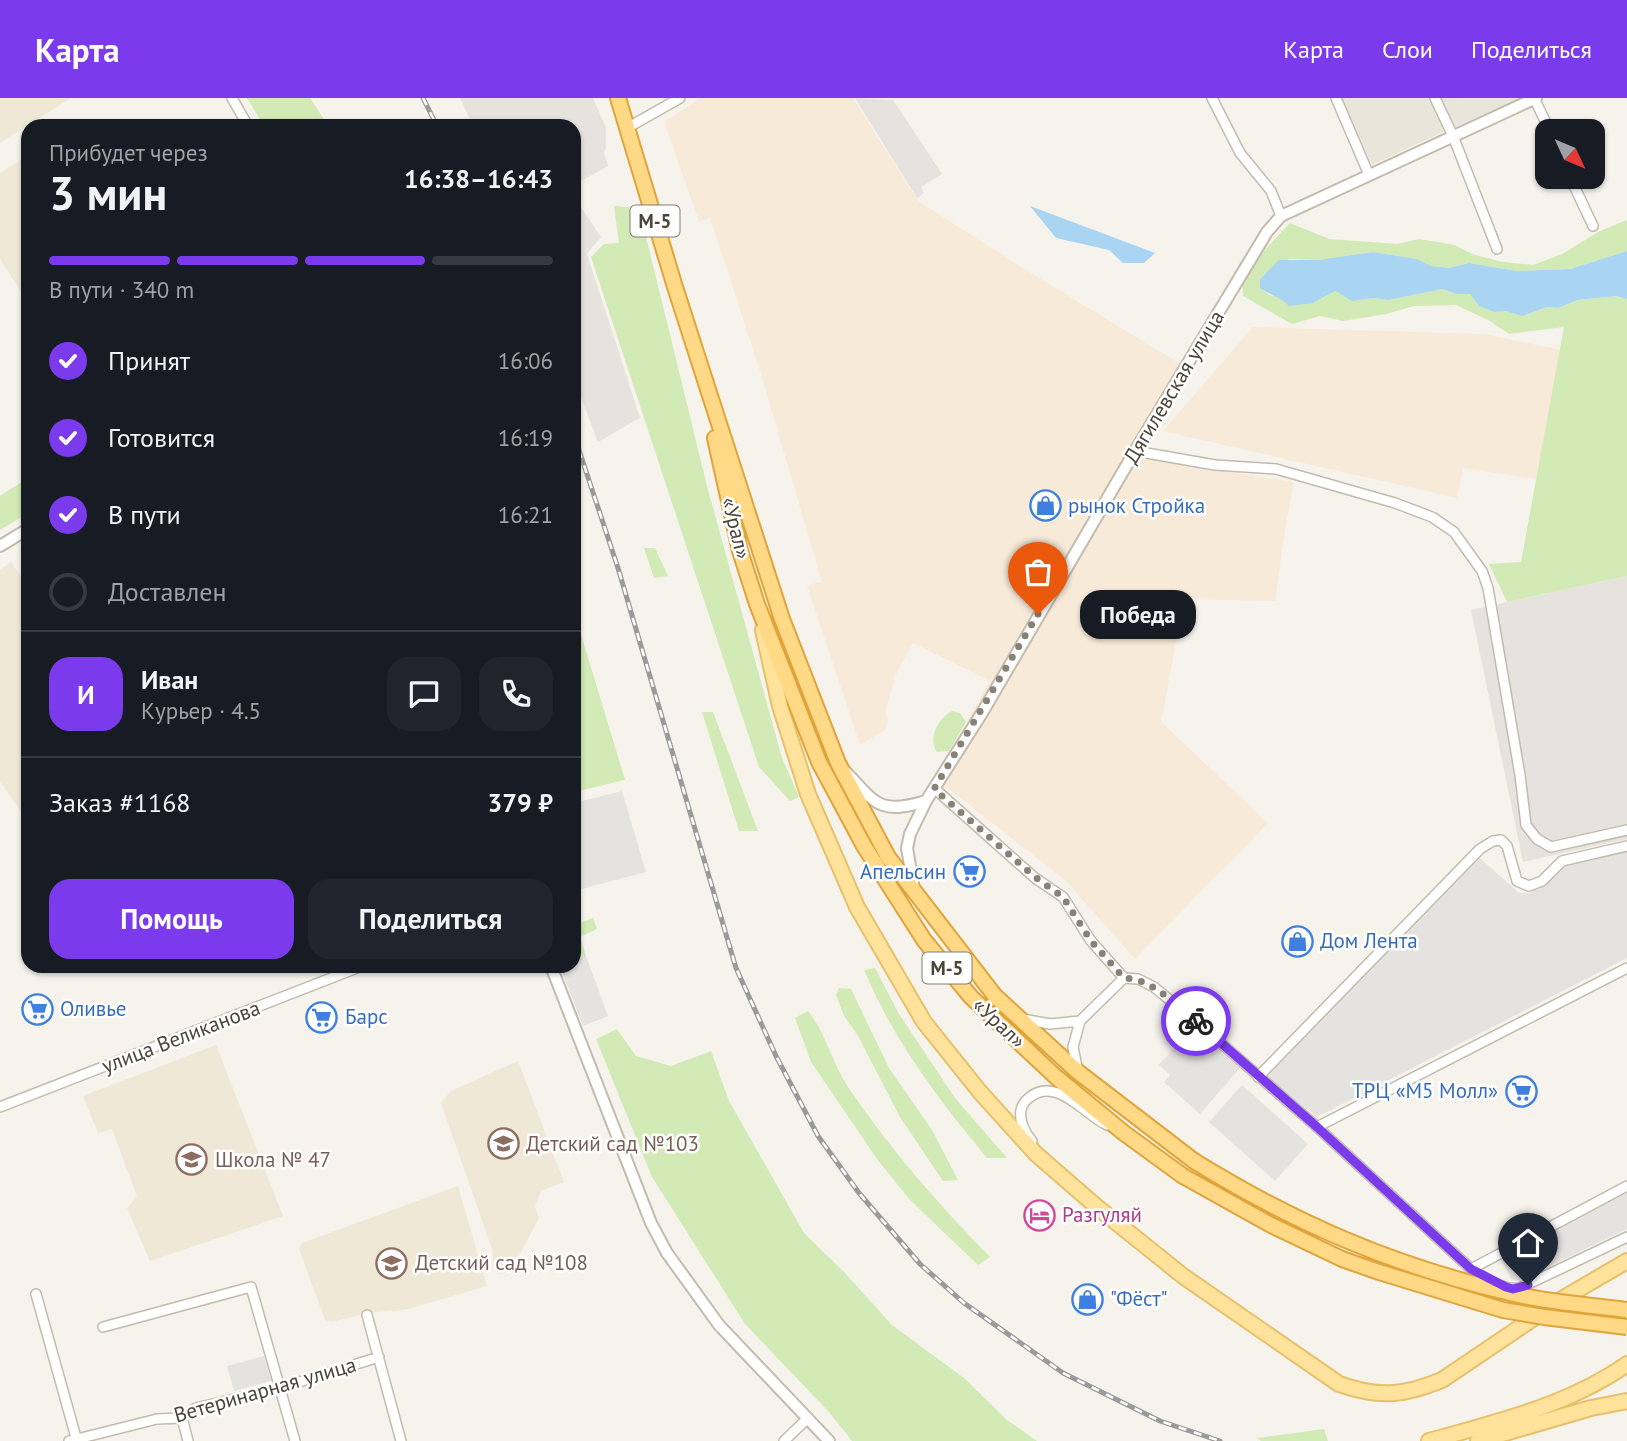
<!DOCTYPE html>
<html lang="ru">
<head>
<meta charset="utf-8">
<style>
	:root { --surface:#171b24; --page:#20242c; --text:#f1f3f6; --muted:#9ea1a6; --line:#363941; --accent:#7c3aed }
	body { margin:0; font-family:"PT Sans",sans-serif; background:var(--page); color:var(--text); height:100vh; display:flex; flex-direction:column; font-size:26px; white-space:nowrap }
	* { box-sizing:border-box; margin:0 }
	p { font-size:23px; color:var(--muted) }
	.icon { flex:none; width:38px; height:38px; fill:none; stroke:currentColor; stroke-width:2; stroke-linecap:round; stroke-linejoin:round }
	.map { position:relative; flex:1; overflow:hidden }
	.sheet { position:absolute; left:21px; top:21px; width:560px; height:854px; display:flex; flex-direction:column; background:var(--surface); border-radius:21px; box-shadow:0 2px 5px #0004 }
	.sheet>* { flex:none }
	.needle { width:46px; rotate:134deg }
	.fabs { position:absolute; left:1535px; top:21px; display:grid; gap:14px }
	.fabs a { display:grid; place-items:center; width:70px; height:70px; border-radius:14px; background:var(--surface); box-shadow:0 2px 5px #0004; font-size:35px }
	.pin { position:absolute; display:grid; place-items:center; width:60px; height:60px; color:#fff; margin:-72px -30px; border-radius:50% 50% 50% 0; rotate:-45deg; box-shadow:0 0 7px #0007 }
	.pin .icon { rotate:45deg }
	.courier { position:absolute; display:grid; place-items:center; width:70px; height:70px; margin:-35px; border:5px solid #7c3aed; border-radius:50%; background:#fff; color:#222; box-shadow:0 2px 9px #0007 }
	.bubble { position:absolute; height:49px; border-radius:21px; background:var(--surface); box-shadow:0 2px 5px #0004; font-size:23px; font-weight:600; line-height:49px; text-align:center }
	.overview em { font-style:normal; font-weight:600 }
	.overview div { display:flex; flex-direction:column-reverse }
	.overview { display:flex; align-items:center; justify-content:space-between; height:119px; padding:0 28px }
	h1 { font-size:46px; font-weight:600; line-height:52px }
	.bar { display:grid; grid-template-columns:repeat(4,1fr); gap:10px 7px; align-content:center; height:84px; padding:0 28px }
	.bar i { height:9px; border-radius:5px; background:var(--line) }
	.bar .current { background:var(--accent) }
	.bar p { grid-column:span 4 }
	.line { display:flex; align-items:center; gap:18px; padding:0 28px; border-top:2px solid var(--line) }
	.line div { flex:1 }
	.round { display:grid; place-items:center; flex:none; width:74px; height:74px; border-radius:21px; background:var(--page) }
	ol { padding:0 28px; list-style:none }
	li { display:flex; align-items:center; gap:21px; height:77px }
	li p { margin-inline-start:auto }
	li .icon { padding:7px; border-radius:50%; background:var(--accent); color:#fff; stroke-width:4 }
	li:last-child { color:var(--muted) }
	li i { width:38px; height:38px; border:4px solid var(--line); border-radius:50% }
	.primary-button { display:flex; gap:14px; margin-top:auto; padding:14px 28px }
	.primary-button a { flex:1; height:80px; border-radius:21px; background:var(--accent); color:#fff; font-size:28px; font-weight:600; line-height:80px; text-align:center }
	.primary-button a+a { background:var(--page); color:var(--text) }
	header { display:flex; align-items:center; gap:42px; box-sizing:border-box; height:98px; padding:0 35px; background:var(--accent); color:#fff }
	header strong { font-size:33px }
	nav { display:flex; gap:38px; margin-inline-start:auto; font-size:24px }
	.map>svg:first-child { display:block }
	.residential { fill:#eae5da }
	.commercial { fill:#f7ead8 }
	.industrial { fill:#e6e2dd }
	.education { fill:#efe8d6 }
	.green { fill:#d2eab5 }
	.parking { fill:#e5e3e0 }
	.water { fill:#a9d4f2 }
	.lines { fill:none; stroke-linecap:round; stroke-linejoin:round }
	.minor-casing { stroke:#c2bbae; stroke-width:12 }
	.tertiary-casing { stroke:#c2bbae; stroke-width:14 }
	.primary-casing { stroke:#e6c16a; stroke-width:18 }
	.trunk-casing { stroke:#e0a43c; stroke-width:18 }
	.minor { stroke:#fff; stroke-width:9 }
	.tertiary { stroke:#fff; stroke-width:10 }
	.primary { stroke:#ffe39c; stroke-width:14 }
	.trunk { stroke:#ffd985; stroke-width:14 }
	.rail-casing { stroke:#9a9a9a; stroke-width:5 }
	.rail { stroke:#fff; stroke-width:2.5; stroke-dasharray:8; stroke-linecap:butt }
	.trunk-bridge-casing { stroke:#e0a43c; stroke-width:18; stroke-linecap:butt }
	.trunk-bridge { stroke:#ffd985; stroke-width:14 }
	.done { stroke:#878178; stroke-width:7; stroke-dasharray:0 12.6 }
	.route { stroke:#7c3aed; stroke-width:9 }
	.labels { text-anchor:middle; stroke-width:5; stroke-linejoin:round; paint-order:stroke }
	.shield { fill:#fff; stroke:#817c74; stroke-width:2 }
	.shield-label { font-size:19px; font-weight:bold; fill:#4b4439 }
	.street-label { font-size:21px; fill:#4b4439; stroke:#fff }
	.shop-label { font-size:21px; fill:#366cbe; stroke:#fff; text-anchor:start }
	.education-label { font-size:21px; fill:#785e54; stroke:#fff; text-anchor:start }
	.hotel-label { font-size:21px; fill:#b23c85; stroke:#fff; text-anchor:start }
</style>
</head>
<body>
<header>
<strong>Карта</strong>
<nav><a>Карта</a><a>Слои</a><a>Поделиться</a></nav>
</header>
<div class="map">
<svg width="1627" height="1343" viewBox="0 0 1627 1343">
	<rect width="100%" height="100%" fill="#f6f3ec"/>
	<!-- residential -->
	<path class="residential" d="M1342,0H1429L1445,33L1372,67Z
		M1442,0H1521L1455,29Z"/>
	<!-- commercial -->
	<path class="commercial" d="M700,0H853L918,103L1031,175L1182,267L1127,358L1294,384L1285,431L1275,503L1184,501L1161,624L1268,725L1135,861L1066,783L935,680L990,583L913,545L895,578L885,615L888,622L886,631L860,647L807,487L822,484L761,276L710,120L699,123L664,24Z
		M1253,229L1485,236L1561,252L1536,381L1463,370L1457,400L1163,333Z"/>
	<!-- industrial -->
	<path class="industrial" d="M460,0H593L606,30V50L604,54L608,68L574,87V28H473Z
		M855,0L893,2L942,76L921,89L924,95L917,100Z
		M581,109L601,139L587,156L640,320L598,344L574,281V113Z
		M1627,478V741L1523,764L1471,512Z"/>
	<!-- education -->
	<path class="education" d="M0,0H71L0,45Z
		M28,57V204L0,161V75Z
		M11,464L28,489V723L0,684V472Z
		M216,947L283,1118L150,1163L127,1110L137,1098L112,1031L98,1035L83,998Z
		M518,963L564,1084L541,1093L535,1108L539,1120L511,1173L499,1176L493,1169V1154L441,1005L451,993Z
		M458,1088L487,1188L404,1212L366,1215L332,1224L325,1222L299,1151L302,1145Z"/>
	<!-- green -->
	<path class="green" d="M247,0H310L325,23V28H264Z
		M614,108L639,110L707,388L782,660L799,699L790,703L759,669L591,159L604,146L619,145Z
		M1627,122V153L1570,171L1517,173L1469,165L1449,170L1431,168L1417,161L1373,154L1317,162L1289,161L1268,173L1260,181V190L1270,197L1313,205L1335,193L1352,203L1373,200L1388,202L1443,191L1456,196H1470L1479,208L1494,214L1505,213L1522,218L1547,209L1558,210L1578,202L1616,198L1627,201V478L1507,504L1489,466L1521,464L1564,229L1509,236L1490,223L1456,207L1414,208L1386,216L1343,223L1320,218L1292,226L1243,198L1242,181L1269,147L1290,125L1329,141L1398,146L1419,141L1455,147L1472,156L1503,164L1533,167L1562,156L1600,133Z
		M28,380V415L0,432V398Z
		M644,450H655L668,478L654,480Z
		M574,513L625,682L574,694Z
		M952,613L960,615L966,624L949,653L937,654C927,641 938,620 952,613Z
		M702,614H713L758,733H739Z
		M593,820L597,831L580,839L586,858L574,857V827Z
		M875,870L899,916L955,1000L1007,1060H987C938,1001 894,943 864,872Z
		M839,890L851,891L889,970L932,1032L958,1082L943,1083L900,1019L858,938L844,918L836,897Z
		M808,913C826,935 832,965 848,989C890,1051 938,1106 990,1159L978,1167L909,1101L877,1061L811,964L795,920Z
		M617,931L636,958L671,968L711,953L729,1003L804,1135L844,1174L892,1227L964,1280L1007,1322L1037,1343H852L829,1314L745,1226L652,1079L596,941Z
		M1324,1331L1328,1343H1261L1257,1340Z"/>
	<!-- parking -->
	<path class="parking" d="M622,693L646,774L574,793V705Z
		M1627,752V860L1317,1019L1262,976L1346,896L1480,760L1519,795H1530L1567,766Z
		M574,857L586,858L608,918L583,928L560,868H574Z
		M1193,929L1240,970L1200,1016L1164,984L1170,977L1159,967Z
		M1242,987L1308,1046L1275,1083L1209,1024Z
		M1627,1095V1131L1519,1183L1511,1181L1501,1161Z
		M264,1258L271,1283L234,1293L227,1268Z"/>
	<!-- water -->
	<path class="water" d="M1030,108L1155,155L1144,165H1123L1109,152L1056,140Z
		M1627,153V201L1616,198L1578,202L1558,210L1547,209L1522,218L1505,213L1494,214L1479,208L1470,196H1456L1443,191L1388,202L1373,200L1352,203L1335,193L1313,205L1289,208C1280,199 1270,197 1260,190V181L1279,162H1317L1373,154L1417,161L1431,168L1449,170L1469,165L1517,173L1570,171Z"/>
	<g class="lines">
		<defs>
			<path id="minor" d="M232,0L248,28
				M1212,0L1240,55L1271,93L1281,118
				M1336,0L1369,77
				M1435,0L1453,38L1497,151
				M1534,0L1550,33
				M627,30L680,0
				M1570,79L1593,128
				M1135,353L1215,367L1276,371L1395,405L1432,419L1454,434L1482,473L1488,490L1520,677L1526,727L1537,741L1551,749L1627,732
				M935,691L1035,780L1063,799L1091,843L1124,880L1138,881L1154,889L1206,932L1317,1029L1471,1171C1486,1180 1502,1193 1520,1190L1627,1139
				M1023,921L1050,926L1080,923
				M1078,974L1073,949L1080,923L1124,880
				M1258,979L1480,751L1493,743L1501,742L1507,748L1517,783L1529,788L1542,783L1562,763L1627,748
				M0,1009L362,868
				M1317,1029L1627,870
				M1032,1043C1025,1035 1019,1023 1021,1012C1022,1006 1026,1002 1030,999C1057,978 1085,1017 1107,1027
				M1471,1171L1627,1088
				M36,1196L77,1343
				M367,1217L401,1343
				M103,1229L251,1189L295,1343
				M182,1320L188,1343
				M69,1343L157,1321L182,1320L196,1310L280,1290L379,1259
				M784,1343L808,1320"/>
			<path id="tertiary" d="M0,448L28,431
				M846,674C876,706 880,717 926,703
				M914,791L907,750L910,736L926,703L982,615L1135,353L1267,134L1281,118L1536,0
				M551,868L651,1125L667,1155L719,1227L829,1343"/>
			<path id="primary" d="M763,532L780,608L808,696L857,809L924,924L980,994L1036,1056L1097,1109L1183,1178L1339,1286C1379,1300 1403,1298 1442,1282L1562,1201L1627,1163
				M1429,1343C1497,1324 1569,1307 1627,1266
				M1478,1343L1591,1310L1627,1303"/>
			<path id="trunk" d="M618,0L675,189L782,521L838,665L888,759L995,898L1078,974L1194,1063
				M715,340L740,453L757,506L819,664L864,748L924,842L971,899L1056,979L1124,1035L1183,1078"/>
		</defs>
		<!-- minor casing -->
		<use href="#minor" class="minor-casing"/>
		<!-- tertiary casing -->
		<use href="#tertiary" class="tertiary-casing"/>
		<!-- primary casing -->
		<use href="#primary" class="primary-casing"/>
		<!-- trunk casing -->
		<use href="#trunk" class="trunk-casing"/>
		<!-- minor -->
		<use href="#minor" class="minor"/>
		<!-- tertiary -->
		<use href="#tertiary" class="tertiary"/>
		<!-- primary -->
		<use href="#primary" class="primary"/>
		<!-- trunk -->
		<use href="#trunk" class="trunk"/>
		<defs>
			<path id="rail" d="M423,0L437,28
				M574,337L618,470L736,870L776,958L818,1038L859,1095L920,1166L964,1205L1063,1275L1160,1323L1220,1343"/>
		</defs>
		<!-- rail casing -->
		<use href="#rail" class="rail-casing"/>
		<!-- rail -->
		<use href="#rail" class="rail"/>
		<defs>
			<path id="trunk-bridge" d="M1194,1063C1293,1124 1391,1167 1506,1194C1545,1204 1587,1207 1627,1212
				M1183,1078L1269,1126L1342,1161L1379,1174L1503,1212L1544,1219L1627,1229"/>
		</defs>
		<!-- trunk-bridge casing -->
		<use href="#trunk-bridge" class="trunk-bridge-casing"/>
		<!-- trunk-bridge -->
		<use href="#trunk-bridge" class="trunk-bridge"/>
	</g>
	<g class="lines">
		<!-- done -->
		<path class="done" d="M1038,516L934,691L1035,779L1063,799L1091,843L1124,880C1153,881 1174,906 1196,923"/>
		<!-- route -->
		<path class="route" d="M1196,923L1317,1029L1471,1171L1506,1189L1513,1191L1528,1187"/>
	</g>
	<!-- icons -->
	<defs>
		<symbol id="shop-ring" viewBox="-11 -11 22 22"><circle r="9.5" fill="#fff" stroke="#3f7fe0" stroke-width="1.5"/><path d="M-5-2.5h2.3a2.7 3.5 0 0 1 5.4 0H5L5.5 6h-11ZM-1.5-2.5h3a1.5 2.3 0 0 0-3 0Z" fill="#3f7fe0"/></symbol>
		<symbol id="supermarket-ring" viewBox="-11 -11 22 22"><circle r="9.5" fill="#fff" stroke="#3f7fe0" stroke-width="1.5"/><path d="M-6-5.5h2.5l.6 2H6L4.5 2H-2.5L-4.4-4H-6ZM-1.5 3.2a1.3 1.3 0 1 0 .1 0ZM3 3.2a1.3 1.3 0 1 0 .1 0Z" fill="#3f7fe0"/></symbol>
		<symbol id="school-ring" viewBox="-11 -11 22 22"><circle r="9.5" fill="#fff" stroke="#8d6e63" stroke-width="1.5"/><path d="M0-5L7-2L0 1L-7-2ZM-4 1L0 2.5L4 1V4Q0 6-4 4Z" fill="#8d6e63"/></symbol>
		<symbol id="hotel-ring" viewBox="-11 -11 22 22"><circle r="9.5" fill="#fff" stroke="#d1479c" stroke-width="1.5"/><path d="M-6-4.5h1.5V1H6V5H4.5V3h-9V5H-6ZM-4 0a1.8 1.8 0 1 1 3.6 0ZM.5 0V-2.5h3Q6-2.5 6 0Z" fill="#d1479c"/></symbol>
	</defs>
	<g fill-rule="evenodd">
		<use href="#shop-ring" x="1028" y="390" width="35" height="35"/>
		<use href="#supermarket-ring" x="952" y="756" width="35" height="35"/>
		<use href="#shop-ring" x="1280" y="826" width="35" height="35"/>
		<use href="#supermarket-ring" x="20" y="894" width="35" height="35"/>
		<use href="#supermarket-ring" x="304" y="902" width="35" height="35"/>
		<use href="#supermarket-ring" x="1504" y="976" width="35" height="35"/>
		<use href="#school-ring" x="486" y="1028" width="35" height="35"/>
		<use href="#school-ring" x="174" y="1044" width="35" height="35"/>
		<use href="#hotel-ring" x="1022" y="1100" width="35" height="35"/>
		<use href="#school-ring" x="374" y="1148" width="35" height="35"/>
		<use href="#shop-ring" x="1070" y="1184" width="35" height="35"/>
	</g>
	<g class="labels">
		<!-- shield labels -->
		<g class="shield">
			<rect x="630.5" y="107.5" width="49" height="31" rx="5"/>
			<rect x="922.5" y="854.5" width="49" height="31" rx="5"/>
		</g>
		<g class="shield-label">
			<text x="655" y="130">М-5</text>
			<text x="947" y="877">М-5</text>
		</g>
		<!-- street labels -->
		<g class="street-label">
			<text transform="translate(1174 289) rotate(-59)" y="7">Дягилевская улица</text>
			<text transform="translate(736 430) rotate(76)" y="7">«Урал»</text>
			<text transform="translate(999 925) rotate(43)" y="7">«Урал»</text>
			<text transform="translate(181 939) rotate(-21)" y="7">улица Великанова</text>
			<text transform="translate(265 1292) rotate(-16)" y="7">Ветеринарная улица</text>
		</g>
		<!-- shop labels -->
		<g class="shop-label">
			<text x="1068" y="415">рынок Стройка</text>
			<text x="946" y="781" text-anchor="end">Апельсин</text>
			<text x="1320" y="850">Дом Лента</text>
			<text x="60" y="918">Оливье</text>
			<text x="345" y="926">Барс</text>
			<text x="1498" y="1000" text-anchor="end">ТРЦ «М5 Молл»</text>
			<text x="1110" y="1208">"Фёст"</text>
		</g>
		<!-- education labels -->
		<g class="education-label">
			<text x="526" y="1053">Детский сад №103</text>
			<text x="215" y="1069">Школа № 47</text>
			<text x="415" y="1172">Детский сад №108</text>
		</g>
		<!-- hotel labels -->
		<g class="hotel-label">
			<text x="1062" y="1124">Разгуляй</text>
		</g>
	</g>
</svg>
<div class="fabs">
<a><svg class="needle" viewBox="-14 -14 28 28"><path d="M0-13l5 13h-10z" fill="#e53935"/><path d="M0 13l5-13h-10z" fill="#9ea1a6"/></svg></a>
</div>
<div class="pin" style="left:1038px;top:516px;background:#ea580c"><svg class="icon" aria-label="bag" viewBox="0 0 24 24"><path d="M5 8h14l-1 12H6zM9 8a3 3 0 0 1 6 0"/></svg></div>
<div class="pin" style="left:1528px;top:1187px;background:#1f2937"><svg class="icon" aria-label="home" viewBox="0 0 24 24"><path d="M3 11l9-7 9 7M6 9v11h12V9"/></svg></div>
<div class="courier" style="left:1196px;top:923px"><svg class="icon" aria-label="bike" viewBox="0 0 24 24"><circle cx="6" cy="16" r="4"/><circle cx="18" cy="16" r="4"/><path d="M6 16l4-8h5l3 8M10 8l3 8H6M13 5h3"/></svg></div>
<div class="bubble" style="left:1080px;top:492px;width:116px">Победа</div>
<section class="sheet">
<div class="overview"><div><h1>3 мин</h1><p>Прибудет через</p></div><em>16:38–16:43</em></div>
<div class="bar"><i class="current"></i><i class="current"></i><i class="current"></i><i></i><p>В пути · 340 m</p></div>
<ol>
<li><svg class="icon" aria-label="check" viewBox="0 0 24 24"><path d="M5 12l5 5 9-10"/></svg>Принят<p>16:06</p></li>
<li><svg class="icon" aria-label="check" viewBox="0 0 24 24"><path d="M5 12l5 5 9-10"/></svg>Готовится<p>16:19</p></li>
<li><svg class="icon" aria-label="check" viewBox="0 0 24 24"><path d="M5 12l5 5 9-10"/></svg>В пути<p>16:21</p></li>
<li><i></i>Доставлен</li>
</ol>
<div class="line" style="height:126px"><b class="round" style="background:var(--accent);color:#fff">И</b><div><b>Иван</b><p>Курьер · 4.5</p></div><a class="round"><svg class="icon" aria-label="chat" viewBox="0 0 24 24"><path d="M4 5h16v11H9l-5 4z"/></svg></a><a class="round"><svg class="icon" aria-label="phone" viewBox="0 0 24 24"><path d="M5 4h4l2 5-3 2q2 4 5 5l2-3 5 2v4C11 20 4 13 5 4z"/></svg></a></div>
<div class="line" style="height:91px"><div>Заказ #1168</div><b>379 ₽</b></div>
<div class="primary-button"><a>Помощь</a><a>Поделиться</a></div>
</section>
</div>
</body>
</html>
